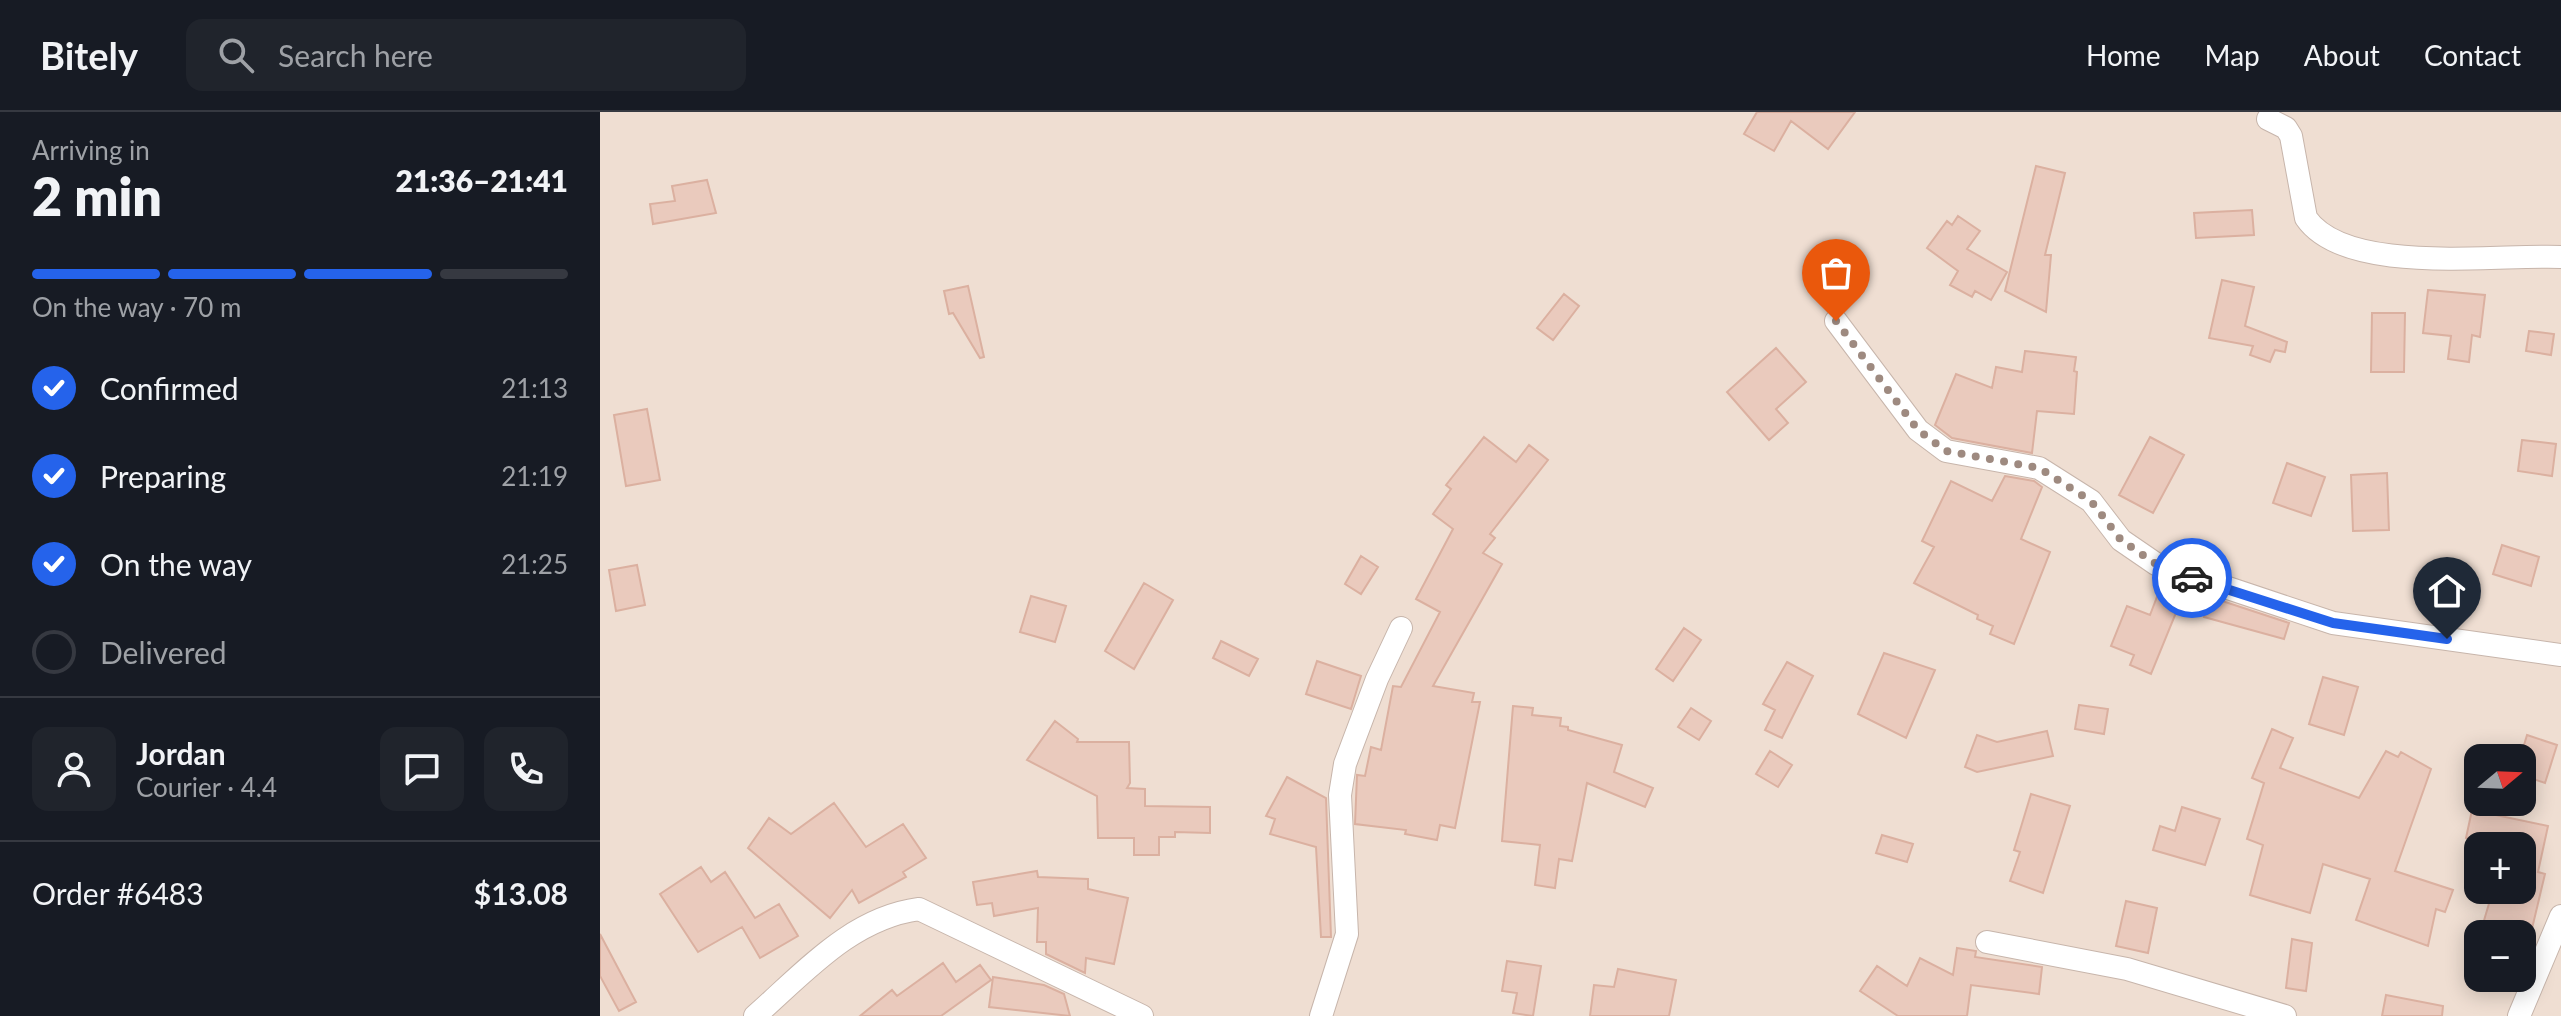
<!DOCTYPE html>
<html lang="en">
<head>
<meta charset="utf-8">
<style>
	:root { --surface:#171b24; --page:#20242c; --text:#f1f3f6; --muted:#9ea1a6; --line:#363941; --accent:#2563eb }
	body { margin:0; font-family:Lato,sans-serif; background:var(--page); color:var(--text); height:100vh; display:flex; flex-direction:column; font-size:30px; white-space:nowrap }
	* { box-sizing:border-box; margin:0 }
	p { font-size:26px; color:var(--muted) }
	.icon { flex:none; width:44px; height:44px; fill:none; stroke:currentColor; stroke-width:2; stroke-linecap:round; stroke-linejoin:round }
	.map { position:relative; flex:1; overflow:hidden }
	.drawer { display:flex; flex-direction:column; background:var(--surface); width:600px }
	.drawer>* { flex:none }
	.needle { width:52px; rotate:71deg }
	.controls { position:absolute; left:1864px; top:632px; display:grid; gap:16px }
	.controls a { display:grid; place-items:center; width:72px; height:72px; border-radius:16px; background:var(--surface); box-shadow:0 4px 20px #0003; font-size:40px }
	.pin { position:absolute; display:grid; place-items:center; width:68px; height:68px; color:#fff; margin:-82px -34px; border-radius:50% 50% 50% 0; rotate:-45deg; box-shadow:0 0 8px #0007 }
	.pin .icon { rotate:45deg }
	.courier { position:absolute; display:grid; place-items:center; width:80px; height:80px; margin:-40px; border:6px solid #2563eb; border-radius:50%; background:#fff; color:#222; box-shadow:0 2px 10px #0007 }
	.head em { font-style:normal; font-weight:800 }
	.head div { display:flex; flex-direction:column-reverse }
	.head { display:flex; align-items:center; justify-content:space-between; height:136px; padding:0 32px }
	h1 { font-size:52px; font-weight:800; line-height:60px }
	.bar { display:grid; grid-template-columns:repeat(4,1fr); gap:12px 8px; align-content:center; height:96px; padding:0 32px }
	.bar i { height:10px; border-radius:6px; background:var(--line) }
	.bar .selected { background:var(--accent) }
	.bar p { grid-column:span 4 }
	.line { display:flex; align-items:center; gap:20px; padding:0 32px; border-top:2px solid var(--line) }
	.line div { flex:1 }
	.round { display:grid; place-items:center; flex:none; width:84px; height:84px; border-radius:16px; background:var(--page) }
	ol { padding:0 32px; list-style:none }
	li { display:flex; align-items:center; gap:24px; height:88px }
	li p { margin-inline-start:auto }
	li .icon { padding:8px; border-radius:50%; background:var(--accent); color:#fff; stroke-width:4 }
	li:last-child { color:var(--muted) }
	li i { width:44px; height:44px; border:4px solid var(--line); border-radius:50% }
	header { display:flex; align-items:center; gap:48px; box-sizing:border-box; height:112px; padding:0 40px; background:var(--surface); border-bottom:2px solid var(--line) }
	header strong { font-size:38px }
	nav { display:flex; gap:44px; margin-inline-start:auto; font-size:28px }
	.search { width:560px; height:72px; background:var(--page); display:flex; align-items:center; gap:20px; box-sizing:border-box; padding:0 28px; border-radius:16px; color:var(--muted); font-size:30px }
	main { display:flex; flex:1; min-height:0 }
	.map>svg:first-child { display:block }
	.residential { fill:#efded2; fill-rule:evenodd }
	.building { fill:#eacabd; stroke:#dbb0a0; stroke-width:2 }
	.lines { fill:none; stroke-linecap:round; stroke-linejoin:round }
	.minor-casing { stroke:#c7b5ab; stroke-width:24 }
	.minor { stroke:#fff; stroke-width:22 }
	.done { stroke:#9e8a80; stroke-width:8; stroke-dasharray:0 14.4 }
	.route { stroke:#2563eb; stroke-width:10 }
</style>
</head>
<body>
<header>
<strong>Bitely</strong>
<div class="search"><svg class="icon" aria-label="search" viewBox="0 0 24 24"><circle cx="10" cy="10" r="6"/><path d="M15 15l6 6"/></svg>Search here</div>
<nav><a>Home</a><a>Map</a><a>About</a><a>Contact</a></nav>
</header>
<main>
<section class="drawer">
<div class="head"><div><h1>2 min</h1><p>Arriving in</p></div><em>21:36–21:41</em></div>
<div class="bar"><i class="selected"></i><i class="selected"></i><i class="selected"></i><i></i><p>On the way · 70 m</p></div>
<ol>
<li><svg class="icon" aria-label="check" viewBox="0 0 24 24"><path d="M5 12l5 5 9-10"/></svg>Confirmed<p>21:13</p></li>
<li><svg class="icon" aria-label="check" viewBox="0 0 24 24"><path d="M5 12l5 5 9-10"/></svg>Preparing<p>21:19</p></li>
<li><svg class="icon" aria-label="check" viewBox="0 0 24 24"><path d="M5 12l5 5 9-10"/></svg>On the way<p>21:25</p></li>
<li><i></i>Delivered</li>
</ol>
<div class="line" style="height:144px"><a class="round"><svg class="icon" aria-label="person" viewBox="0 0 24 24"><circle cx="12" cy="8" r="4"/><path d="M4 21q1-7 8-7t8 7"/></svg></a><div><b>Jordan</b><p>Courier · 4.4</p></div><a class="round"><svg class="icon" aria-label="chat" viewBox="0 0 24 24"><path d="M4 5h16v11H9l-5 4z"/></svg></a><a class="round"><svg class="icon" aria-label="phone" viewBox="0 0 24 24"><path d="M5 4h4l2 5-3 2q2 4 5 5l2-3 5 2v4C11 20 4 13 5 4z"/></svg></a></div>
<div class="line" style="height:104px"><div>Order #6483</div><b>$13.08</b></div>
</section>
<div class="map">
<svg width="1961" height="904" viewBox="0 0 1961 904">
	<rect width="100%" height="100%" fill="#f9ede2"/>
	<!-- residential -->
	<path class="residential" d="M0,0H1961V904H0ZM1878,646H1922V690H1878ZM1878,734H1922V778H1878ZM1878,822H1922V866H1878Z"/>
	<!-- building -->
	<path class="building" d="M1157,0H1255L1228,37L1191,9L1174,39L1144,22Z
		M1436,54L1465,61L1445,143H1451L1446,200L1405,179Z
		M107,68L116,101L53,112L50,92L75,89L72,74Z
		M1652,98L1654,123L1596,126L1594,101Z
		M1358,104L1380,119L1367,137L1407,160L1391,188L1375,179L1372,185L1350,173L1358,159L1327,136L1347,109L1352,113Z
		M1622,168L1654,175L1645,214L1687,230L1685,240L1675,238L1670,250L1650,243L1653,234L1609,226Z
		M368,174L384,245L380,246L353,201L349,202L344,179Z
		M1828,178L1885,183L1880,225L1872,223L1869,250L1848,247L1851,224L1823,221Z
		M964,182L979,194L953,228L937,216Z
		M1772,201H1805L1804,260H1771Z
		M1929,219L1954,222L1951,243L1926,239Z
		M1176,236L1206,270L1176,297L1188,311L1169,328L1127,280Z
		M1425,239L1476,245L1474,259L1477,260L1474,302L1437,299L1432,341L1352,326L1335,313L1356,262L1392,276L1396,255L1422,260Z
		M47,297L60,368L26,374L14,303Z
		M884,325L916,350L929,333L948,348L890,422L895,426L883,441L902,452L833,574L874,581L872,590H880L855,716L840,713L837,728L805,722L806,718L755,712L757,663L765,664L771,635L781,638L793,574L801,575L840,500L816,487L853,417L833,402L851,377L846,373Z
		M1550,325L1584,343L1553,401L1519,383Z
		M1922,328L1956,332L1952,364L1918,359Z
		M1687,351L1725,365L1711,404L1673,391Z
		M1787,361L1789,418L1753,419L1751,363Z
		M1405,364L1434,369L1442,375L1421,427L1450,440L1414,532L1390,522L1393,514L1377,507L1378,503L1314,471L1334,435L1322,429L1351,369L1392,389Z
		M1902,433L1939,445L1931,474L1893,462Z
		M761,444L778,455L761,482L745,472Z
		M37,453L45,493L16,499L9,458Z
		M544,471L573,488L534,557L505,539Z
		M1560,477L1582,486L1551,562L1530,553L1534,543L1511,534L1527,494L1550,503Z
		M431,484L466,494L455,530L420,520Z
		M1610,485L1689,511L1684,527L1604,505Z
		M1084,516L1101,528L1073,569L1056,557Z
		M621,529L658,547L649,564L613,546Z
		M1284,541L1335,558L1306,626L1258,602Z
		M717,549L761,564L751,597L706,582Z
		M1187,550L1213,564L1182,626L1165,618L1175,598L1163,592Z
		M1723,565L1758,575L1744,623L1709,612Z
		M1479,593L1508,597L1504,622L1475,617Z
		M913,594L933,596L932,603L961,606L960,614L968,615V618L1022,633L1014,660L1053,676L1045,695L987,671L972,749L959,747L955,776L935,773L940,733L902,729Z
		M1091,596L1111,609L1099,628L1078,615Z
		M455,609L478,627L477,630H529L530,671L527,676L545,677V694L610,695V721L575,720V725H559V743H534V726H498L497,684L427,648Z
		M1672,617L1693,626L1680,656L1759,686L1786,639L1798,645L1801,640L1831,657L1795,759L1853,778L1845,800L1836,797L1828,834L1756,808L1770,767L1723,752L1710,801L1650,783L1663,733L1647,727L1664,671L1652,666Z
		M1447,619L1453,644L1377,660L1365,655L1377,623L1397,630Z
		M1927,623L1957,633L1945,671L1922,663V640Z
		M1170,639L1192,653L1178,675L1156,662Z
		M687,665L726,686L731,825H721L716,735L670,722L675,707L666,704Z
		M1431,682L1470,694L1443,781L1410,769L1420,740L1414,738Z
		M234,691L266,735L303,712L326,746L303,760L306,765L259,791L252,778L230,806L148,736L169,706L191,722Z
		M1582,695L1620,707L1605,753L1553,738L1560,714L1575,719Z
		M1872,698L1948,714L1938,760L1945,762L1930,825L1880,822L1893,778H1922V734L1866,726Z
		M1282,723L1313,732L1307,750L1276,741Z
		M101,755L111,770L125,760L155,806L179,792L198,824L160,846L142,815L98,840L60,782Z
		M437,759L438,765L488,767V777L528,786L514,852L486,846L485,861L446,842V830H437L438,796L394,804L392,791L377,793L373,770Z
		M1526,789L1557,796L1548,841L1516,834Z
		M0,822L36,890L19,899L0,864Z
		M1692,827L1712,831L1706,879L1686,876Z
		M1357,836L1376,839L1375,845L1442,855L1439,882L1371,873L1367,904H1298L1260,879L1277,854L1307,874L1320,846L1353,863Z
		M907,849L941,854L933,904L913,901L917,881L902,879Z
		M343,851L356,870L380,853L391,868L341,904H260L292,878L297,884Z
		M1018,857L1076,868L1069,904H990L994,873L1014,875Z
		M393,865L444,873L464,882L470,904L389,895Z
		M1786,883L1843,894L1842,904H1782Z"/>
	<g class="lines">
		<defs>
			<path id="minor" d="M1668,7L1686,16L1691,24L1706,106C1746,164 1897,142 1961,145
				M1236,209L1318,318L1346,339L1439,356L1491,389L1521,428L1556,452L1733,511L1961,543
				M1387,830L1527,857L1685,904
				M155,904C204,861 251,806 319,797L542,904
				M721,904L747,822L740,683L745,652L777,567L801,516
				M1919,904L1961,804"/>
		</defs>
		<!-- minor casing -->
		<use href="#minor" class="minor-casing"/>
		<!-- minor -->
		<use href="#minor" class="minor"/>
	</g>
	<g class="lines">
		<!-- done -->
		<path class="done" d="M1236,209L1318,318L1346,339L1439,356L1491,389L1521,428L1556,452L1592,466"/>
		<!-- route -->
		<path class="route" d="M1592,466L1733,511L1847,527"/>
	</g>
</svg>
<div class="controls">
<a><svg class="needle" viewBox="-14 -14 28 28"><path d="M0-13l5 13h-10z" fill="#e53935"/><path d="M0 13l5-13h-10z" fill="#9ea1a6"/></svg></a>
<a>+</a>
<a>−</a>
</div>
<div class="pin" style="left:1236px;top:209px;background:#ea580c"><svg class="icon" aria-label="bag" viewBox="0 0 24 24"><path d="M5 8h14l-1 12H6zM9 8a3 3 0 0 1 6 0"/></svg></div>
<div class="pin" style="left:1847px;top:527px;background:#1f2937"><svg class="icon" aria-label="home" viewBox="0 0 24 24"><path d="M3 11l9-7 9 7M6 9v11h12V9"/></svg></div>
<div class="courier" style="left:1592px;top:466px"><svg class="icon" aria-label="car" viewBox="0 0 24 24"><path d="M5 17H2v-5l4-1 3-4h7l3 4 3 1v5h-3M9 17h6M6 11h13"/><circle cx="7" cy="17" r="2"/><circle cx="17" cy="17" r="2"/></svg></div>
</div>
</main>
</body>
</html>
